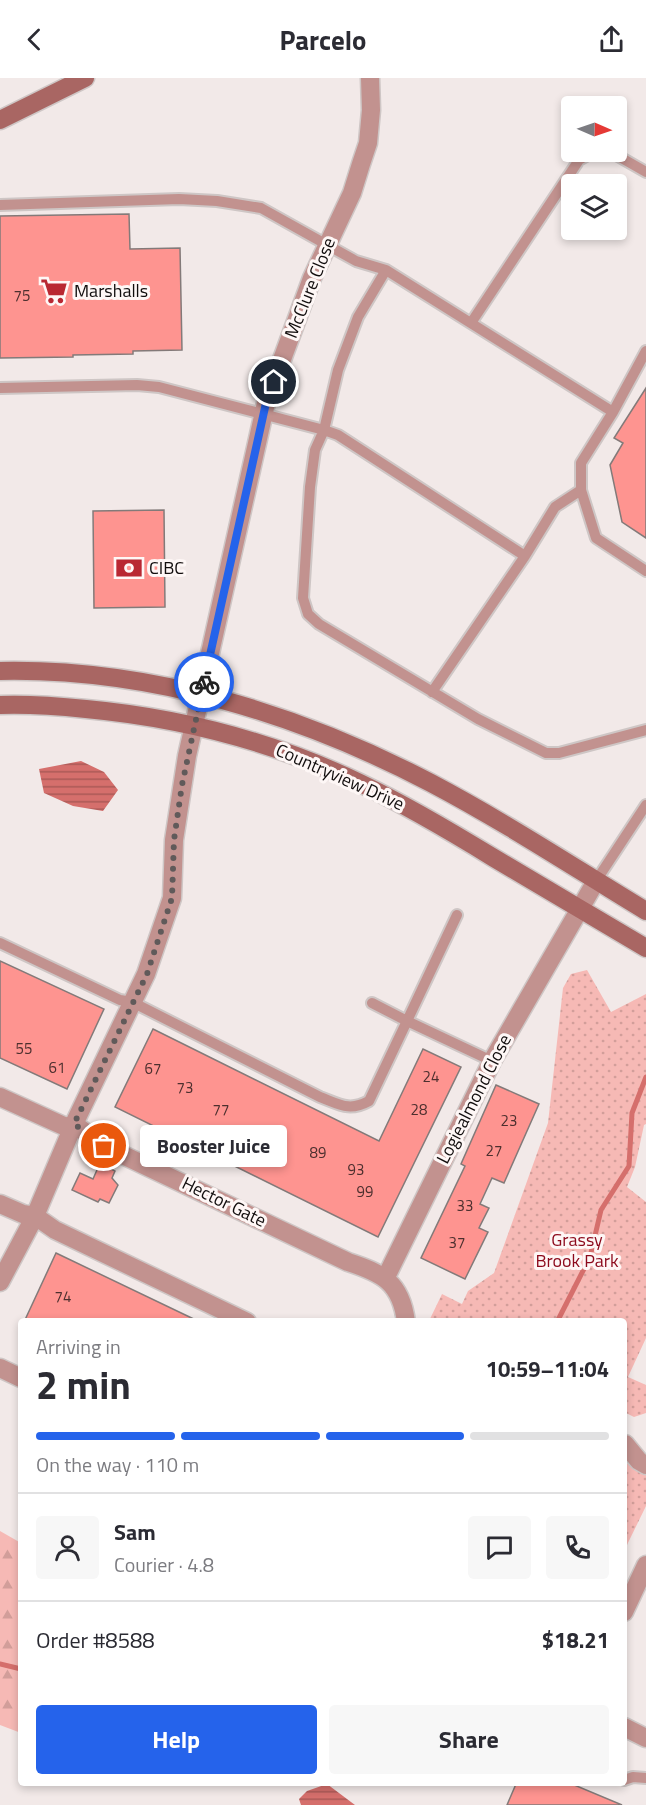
<!DOCTYPE html>
<html lang="en">
<head>
<meta charset="utf-8">
<style>
	:root { --surface:#fff; --page:#f7f7f7; --text:#2b2b33; --muted:#7c7c81; --line:#e1e1e2; --accent:#2563eb }
	body { margin:0; font-family:"Titillium Web",sans-serif; background:var(--page); color:var(--text); height:100vh; display:flex; flex-direction:column; font-size:22px; white-space:nowrap }
	* { box-sizing:border-box; margin:0 }
	p { font-size:20px; color:var(--muted) }
	.icon { flex:none; width:33px; height:33px; fill:none; stroke:currentColor; stroke-width:2; stroke-linecap:round; stroke-linejoin:round }
	.map { position:relative; flex:1; overflow:hidden }
	.sheet { position:absolute; left:18px; top:1240px; width:609px; height:468px; display:flex; flex-direction:column; background:var(--surface); border-radius:6px; box-shadow:0 3px 9px #0003 }
	.sheet>* { flex:none }
	.needle { width:39px; rotate:92deg }
	.buttons { position:absolute; left:561px; top:18px; display:grid; gap:12px }
	.buttons a { display:grid; place-items:center; width:66px; height:66px; border-radius:6px; background:var(--surface); box-shadow:0 3px 9px #0003; font-size:30px }
	.pin { position:absolute; display:grid; place-items:center; width:51px; height:51px; color:#fff; margin:-26px; border:3px solid #fff; border-radius:50%; box-shadow:0 2px 6px #0007 }
	.courier { position:absolute; display:grid; place-items:center; width:60px; height:60px; margin:-30px; border:4px solid #2563eb; border-radius:50%; background:#fff; color:#222; box-shadow:0 2px 8px #0007 }
	.bubble { position:absolute; height:42px; border-radius:6px; background:var(--surface); box-shadow:0 3px 9px #0003; font-size:20px; font-weight:700; line-height:42px; text-align:center }
	.summary em { font-style:normal; font-weight:700 }
	.summary div { display:flex; flex-direction:column-reverse }
	.summary { display:flex; align-items:center; justify-content:space-between; height:102px; padding:0 18px }
	h1 { font-size:39px; font-weight:700; line-height:45px }
	.bar { display:grid; grid-template-columns:repeat(4,1fr); gap:9px 6px; align-content:center; height:72px; padding:0 18px }
	.bar i { height:8px; border-radius:4px; background:var(--line) }
	.bar .on { background:var(--accent) }
	.bar p { grid-column:span 4 }
	.line { display:flex; align-items:center; gap:15px; padding:0 18px; border-top:2px solid var(--line) }
	.line div { flex:1 }
	.round { display:grid; place-items:center; flex:none; width:63px; height:63px; border-radius:6px; background:var(--page) }
	.cta { display:flex; gap:12px; margin-top:auto; padding:12px 18px }
	.cta a { flex:1; height:69px; border-radius:6px; background:var(--accent); color:#fff; font-size:24px; font-weight:700; line-height:69px; text-align:center }
	.cta a+a { background:var(--page); color:var(--text) }
	header { display:flex; justify-content:space-between; align-items:center; height:78px; padding:0 18px; background:var(--surface); font-size:27px; font-weight:700 }
	.map>svg:first-child { display:block }
	.forest { fill:url(#forest-firs) }
	.park { fill:url(#park-dots) }
	.water { fill:url(#water-rules) }
	.lines { fill:none; stroke-linecap:round; stroke-linejoin:round }
	.stream { stroke:#d56f6c; stroke-width:5 }
	.building { fill:#fe9490; stroke:#837a79; stroke-width:1.5 }
	.lane-casing { stroke:#cec6c5; stroke-width:14 }
	.street-casing { stroke:#cec6c5; stroke-width:21 }
	.secondary-casing { stroke:#cec6c5; stroke-width:21 }
	.lane { stroke:#c2928f; stroke-width:10 }
	.street { stroke:#c2928f; stroke-width:18 }
	.secondary { stroke:#a96663; stroke-width:18 }
	.done { stroke:#605a5a; stroke-width:6; stroke-dasharray:0 10.8 }
	.route { stroke:#2563eb; stroke-width:8 }
	.labels { text-anchor:middle; stroke-width:6; stroke-linejoin:round; paint-order:stroke }
	.number-label { font-size:15px; fill:#4c2f2e }
	.street-label { font-size:18px; fill:#110d0d; stroke:#fef7f6 }
	.poi-label { font-size:18px; fill:#110d0d; stroke:#fef7f6; text-anchor:start }
	.park-label { font-size:18px; fill:#8c0a1c; stroke:#fef7f6 }
</style>
</head>
<body>
<header><svg class="icon" aria-label="back" viewBox="0 0 24 24"><path d="M15 5l-7 7 7 7"/></svg>Parcelo<svg class="icon" aria-label="share" viewBox="0 0 24 24"><path d="M12 15V3M7 8l5-5 5 5M5 13v7h14v-7"/></svg></header>
<div class="map">
<svg width="646" height="1727" viewBox="0 0 646 1727">
	<defs>
		<pattern id="forest-firs" width="22" height="20" patternUnits="userSpaceOnUse" patternTransform="scale(1.5)"><rect width="22" height="20" fill="#f6b9b5"/><path d="M5 1l3.5 6h-7zM16 11l3.5 6h-7z" fill="#d29e9a"/></pattern>
		<pattern id="park-dots" width="8" height="8" patternUnits="userSpaceOnUse" patternTransform="scale(1.5)"><rect width="8" height="8" fill="#f6b9b5"/><path d="M2 2h.1M6 6h.1" fill="none" stroke="#d29e9a" stroke-width="1.8" stroke-linecap="round"/></pattern>
		<pattern id="water-rules" width="6" height="5" patternUnits="userSpaceOnUse" patternTransform="scale(1.5)"><rect width="6" height="5" fill="#d56f6c"/><path d="M0 2.5h6" fill="none" stroke="#ab5a57"/></pattern>
	</defs>
	<rect width="100%" height="100%" fill="#f2e9e8"/>
	<!-- forest -->
	<path class="forest" d="M0,1453L21,1465V1655L0,1647Z"/>
	<!-- park -->
	<path class="park" d="M587,892L611,934L646,916V1046L644,1047L635,1089L627,1109L646,1124V1260L628,1299L646,1307V1335L634,1339L624,1334V1244L429,1243L442,1216L462,1226L468,1213L494,1195L548,1045L563,910L571,896Z
		M624,1384L646,1395V1428L624,1473Z"/>
	<!-- water -->
	<path class="water" d="M81,683L104,694L118,712L103,733L73,728L44,715L39,691Z
		M327,1706L355,1727H301L299,1721L307,1713Z"/>
	<g class="lines">
		<!-- stream -->
		<path class="stream" d="M557,1244L590,1179L601,1132L629,1088L632,1035L646,999
			M0,1586L21,1591"/>
	</g>
	<!-- building -->
	<path class="building" d="M129,136L130,171L180,170L182,272L133,273V276L73,277V279L0,280V138Z
		M646,310V460L622,444L610,387L623,365L614,360Z
		M164,432L165,529L94,530L93,433Z
		M0,883L104,931L67,1011L0,980Z
		M153,951L379,1063L423,971L461,989L378,1159L115,1029Z
		M496,1007L539,1026L504,1105L492,1100L480,1126L489,1130L479,1150L488,1154L465,1201L421,1180L465,1088L461,1086Z
		M100,1085L115,1093L112,1100L118,1107L109,1125L100,1121L98,1124L72,1112L80,1095L93,1101Z
		M56,1175L200,1244H24Z
		M516,1706H572L622,1727H507Z"/>
	<g class="lines">
		<defs>
			<path id="lane" d="M611,74L646,94
				M0,127L179,121L217,123L261,130L356,183L386,192L613,334
				M386,192L358,239L338,292L324,352L315,372L310,409L303,520L308,536L319,546L478,641L546,675H559L646,652
				M471,245L579,82L593,74
				M646,273L613,334L581,385V412L596,460L646,493
				M0,310L137,307L159,309L324,352L338,357L525,478
				M432,614L525,478L555,429L581,412
				M596,803L646,727
				M0,865L120,922L132,924L320,1019C339,1026 349,1034 369,1023L407,943L492,983
				M372,925L407,943L457,837
				M624,1702L633,1699L646,1700"/>
			<path id="street" d="M0,1019L66,1049L74,1046L104,1068L348,1184C382,1195 401,1204 406,1244
				M0,1126L23,1136L35,1138L55,1152L247,1244
				M386,1199L492,983L596,803
				M0,1204L35,1138L74,1046L146,896L172,820L174,762L187,678L266,325L312,200L352,115L361,86L368,65L371,32L370,0
				M0,1290L21,1300
				M625,1366L639,1383L646,1387
				M624,1534L646,1487
				M624,1649L646,1660"/>
			<path id="secondary" d="M0,42L85,0
				M0,593C151,590 299,636 431,705C505,744 575,790 646,833
				M0,627C29,626 57,628 86,631C183,640 272,663 360,705C406,727 450,753 494,780C545,810 595,840 646,870"/>
		</defs>
		<!-- lane casing -->
		<use href="#lane" class="lane-casing"/>
		<!-- street casing -->
		<use href="#street" class="street-casing"/>
		<!-- secondary casing -->
		<use href="#secondary" class="secondary-casing"/>
		<!-- lane -->
		<use href="#lane" class="lane"/>
		<!-- street -->
		<use href="#street" class="street"/>
		<!-- secondary -->
		<use href="#secondary" class="secondary"/>
	</g>
	<g class="lines">
		<!-- done -->
		<path class="done" d="M104,1068L74,1046L147,896L172,820L174,762L182,707L204,604"/>
		<!-- route -->
		<path class="route" d="M204,604L266,325L274,304"/>
	</g>
	<!-- icons -->
	<defs>
		<symbol id="supermarket-bare" viewBox="-9 -9 18 18"><path d="M-6-5.5h2.5l.6 2H6L4.5 2H-2.5L-4.4-4H-6ZM-1.5 3.2a1.3 1.3 0 1 0 .1 0ZM3 3.2a1.3 1.3 0 1 0 .1 0Z" fill="#b92832" stroke="#fef7f6" stroke-width="2.5" paint-order="stroke"/></symbol>
		<symbol id="bank-bare" viewBox="-9 -9 18 18"><path d="M-6-4H6V4H-6ZM0-2.3a2.3 2.3 0 1 0 0 4.6a2.3 2.3 0 1 0 0-4.6Z" fill="#b92832" stroke="#fef7f6" stroke-width="2.5" paint-order="stroke"/></symbol>
	</defs>
	<g fill-rule="evenodd">
		<use href="#supermarket-bare" x="35" y="194" width="38" height="38"/>
		<use href="#bank-bare" x="110" y="471" width="38" height="38"/>
	</g>
	<g class="labels">
		<!-- number labels -->
		<g class="number-label">
			<text x="22" y="223">75</text>
			<text x="24" y="976">55</text>
			<text x="57" y="995">61</text>
			<text x="153" y="996">67</text>
			<text x="431" y="1004">24</text>
			<text x="185" y="1015">73</text>
			<text x="221" y="1037">77</text>
			<text x="419" y="1037">28</text>
			<text x="509" y="1048">23</text>
			<text x="494" y="1078">27</text>
			<text x="318" y="1080">89</text>
			<text x="356" y="1097">93</text>
			<text x="365" y="1119">99</text>
			<text x="465" y="1133">33</text>
			<text x="457" y="1170">37</text>
			<text x="63" y="1224">74</text>
		</g>
		<!-- street labels -->
		<g class="street-label">
			<text transform="translate(310 210) rotate(-68)" y="6">McClure Close</text>
			<text transform="translate(340 699) rotate(24)" y="6">Countryview Drive</text>
			<text transform="translate(474 1021) rotate(-63)" y="6">Logiealmond Close</text>
			<text transform="translate(224 1124) rotate(26)" y="6">Hector Gate</text>
		</g>
		<!-- poi labels -->
		<g class="poi-label">
			<text x="74" y="219">Marshalls</text>
			<text x="149" y="496">CIBC</text>
		</g>
		<!-- park labels -->
		<g class="park-label">
			<text x="577" y="1168">Grassy<tspan x="577" dy="21">Brook Park</tspan></text>
		</g>
	</g>
</svg>
<div class="buttons">
<a><svg class="needle" viewBox="-14 -14 28 28"><path d="M0-13l5 13h-10z" fill="#e53935"/><path d="M0 13l5-13h-10z" fill="#7c7c81"/></svg></a>
<a><svg class="icon" aria-label="layers" viewBox="0 0 24 24"><path d="M12 4l9 5-9 5-9-5zM3 14l9 5 9-5"/></svg></a>
</div>
<div class="pin" style="left:104px;top:1068px;background:#ea580c"><svg class="icon" aria-label="bag" viewBox="0 0 24 24"><path d="M5 8h14l-1 12H6zM9 8a3 3 0 0 1 6 0"/></svg></div>
<div class="pin" style="left:274px;top:304px;background:#1f2937"><svg class="icon" aria-label="home" viewBox="0 0 24 24"><path d="M3 11l9-7 9 7M6 9v11h12V9"/></svg></div>
<div class="courier" style="left:204px;top:604px"><svg class="icon" aria-label="bike" viewBox="0 0 24 24"><circle cx="6" cy="16" r="4"/><circle cx="18" cy="16" r="4"/><path d="M6 16l4-8h5l3 8M10 8l3 8H6M13 5h3"/></svg></div>
<div class="bubble" style="left:140px;top:1047px;width:147px">Booster Juice</div>
<section class="sheet">
<div class="summary"><div><h1>2 min</h1><p>Arriving in</p></div><em>10:59–11:04</em></div>
<div class="bar"><i class="on"></i><i class="on"></i><i class="on"></i><i></i><p>On the way · 110 m</p></div>
<div class="line" style="height:108px"><a class="round"><svg class="icon" aria-label="person" viewBox="0 0 24 24"><circle cx="12" cy="8" r="4"/><path d="M4 21q1-7 8-7t8 7"/></svg></a><div><b>Sam</b><p>Courier · 4.8</p></div><a class="round"><svg class="icon" aria-label="chat" viewBox="0 0 24 24"><path d="M4 5h16v11H9l-5 4z"/></svg></a><a class="round"><svg class="icon" aria-label="phone" viewBox="0 0 24 24"><path d="M5 4h4l2 5-3 2q2 4 5 5l2-3 5 2v4C11 20 4 13 5 4z"/></svg></a></div>
<div class="line" style="height:78px"><div>Order #8588</div><b>$18.21</b></div>
<div class="cta"><a>Help</a><a>Share</a></div>
</section>
</div>
</body>
</html>
